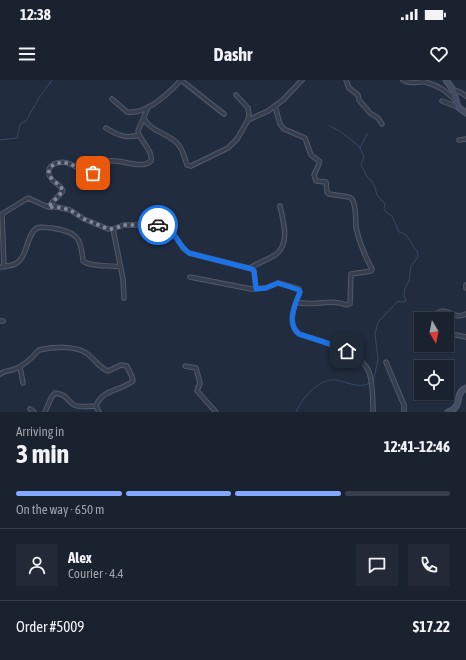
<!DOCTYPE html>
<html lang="en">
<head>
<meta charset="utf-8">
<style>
	:root { --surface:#1a212f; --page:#232937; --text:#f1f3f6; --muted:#9fa3aa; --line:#383e4b; --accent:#84a8fd }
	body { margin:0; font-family:"Asap Condensed",sans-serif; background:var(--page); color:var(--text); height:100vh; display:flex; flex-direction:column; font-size:15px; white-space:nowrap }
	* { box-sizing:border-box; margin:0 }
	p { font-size:13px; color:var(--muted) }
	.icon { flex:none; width:22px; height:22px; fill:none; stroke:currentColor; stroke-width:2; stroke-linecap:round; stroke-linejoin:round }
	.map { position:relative; height:332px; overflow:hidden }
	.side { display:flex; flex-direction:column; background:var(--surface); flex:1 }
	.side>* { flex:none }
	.needle { width:26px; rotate:170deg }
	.controls { position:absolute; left:414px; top:232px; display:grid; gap:8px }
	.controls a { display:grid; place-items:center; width:40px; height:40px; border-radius:0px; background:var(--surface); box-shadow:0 1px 3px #0004,0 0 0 1px var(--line); font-size:20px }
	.pin { position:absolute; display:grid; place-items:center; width:34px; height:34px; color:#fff; margin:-17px; border-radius:8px; box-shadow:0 2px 6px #0006 }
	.courier { position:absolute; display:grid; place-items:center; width:40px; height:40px; margin:-20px; border:3px solid #1a73e8; border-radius:50%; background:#fff; color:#222; box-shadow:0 1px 5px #0007 }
	.summary em { font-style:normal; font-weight:700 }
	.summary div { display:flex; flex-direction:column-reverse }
	.summary { display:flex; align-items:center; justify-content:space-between; height:68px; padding:0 16px }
	h1 { font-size:26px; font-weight:700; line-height:30px }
	.bar { display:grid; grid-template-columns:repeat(4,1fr); gap:6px 4px; align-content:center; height:48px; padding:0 16px }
	.bar i { height:5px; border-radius:3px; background:var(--line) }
	.bar .on { background:var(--accent) }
	.bar p { grid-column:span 4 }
	.line { display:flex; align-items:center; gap:10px; padding:0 16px; border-top:1px solid var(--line) }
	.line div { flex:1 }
	.round { display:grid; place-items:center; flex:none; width:42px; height:42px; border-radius:0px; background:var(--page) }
	.status { display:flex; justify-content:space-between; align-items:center; height:28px; padding:0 20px; background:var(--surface); direction:ltr }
	.status svg { height:11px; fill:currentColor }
	header { display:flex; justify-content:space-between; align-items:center; height:52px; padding:0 16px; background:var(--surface); font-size:18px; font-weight:700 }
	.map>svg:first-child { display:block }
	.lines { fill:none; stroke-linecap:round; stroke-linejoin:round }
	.stream { stroke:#374869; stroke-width:1 }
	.minor-casing { stroke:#525969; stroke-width:5.5 }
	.secondary-casing { stroke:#525969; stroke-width:7 }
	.minor { stroke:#373e4e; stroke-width:3.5 }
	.secondary { stroke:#444d62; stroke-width:5 }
	.done { stroke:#808899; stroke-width:4; stroke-dasharray:0 7.2 }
	.route { stroke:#1a73e8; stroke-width:5 }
</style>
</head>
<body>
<div class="status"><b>12:38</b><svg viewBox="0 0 49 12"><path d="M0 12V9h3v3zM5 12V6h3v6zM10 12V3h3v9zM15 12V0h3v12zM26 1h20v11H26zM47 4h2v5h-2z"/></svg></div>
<header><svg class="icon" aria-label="menu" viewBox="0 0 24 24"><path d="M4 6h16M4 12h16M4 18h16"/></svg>Dashr<svg class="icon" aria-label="heart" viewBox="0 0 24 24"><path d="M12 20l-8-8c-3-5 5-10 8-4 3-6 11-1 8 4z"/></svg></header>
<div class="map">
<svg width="466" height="332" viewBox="0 0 466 332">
	<rect width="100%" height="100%" fill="#222c3f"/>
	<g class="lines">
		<!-- stream -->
		<path class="stream" d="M330,46L341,52L360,67
			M367,54L360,68L364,77L361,85L367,96L374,104L377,115L385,124L384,129L387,133L392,136L399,152L405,154L411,162L415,169L417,171L418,177L411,186L409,201L405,208L404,215L406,221L400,222L398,221L378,242L375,254L378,280L373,302
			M0,60L17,58L20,44L26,41L39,18L52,0
			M296,332C302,318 319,298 336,300C347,302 359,309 370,303"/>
		<defs>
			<path id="minor" d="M181,0L224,34
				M346,0L349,8L358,15L359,20L370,33L378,38L382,44
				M403,0C410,5 418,1 425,2C438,5 446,11 455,20
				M453,10L460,12L466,16
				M112,19L127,32C146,35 169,13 181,0
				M442,21L458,27
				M275,26L280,44L284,49L305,58L311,75L319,81V84L314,95L316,101L326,102L327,112L329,114L349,117L352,119C357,127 355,138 356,147C359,162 365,176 372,189L371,191L351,194L350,224L347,225C329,218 314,227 296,222
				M144,39C151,51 166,53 176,62C183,68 184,77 187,85L191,86L228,68L237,59L248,40L249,34L248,28L236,15
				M248,40L268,31L283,20L302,0
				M106,48C117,55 126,59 139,55
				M459,60L466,59
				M48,127L63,111C60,103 51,103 49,94C48,90 50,86 54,84C67,78 75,88 87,92C91,93 95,94 99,92L100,85C113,73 139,92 151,81C153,69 140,62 138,51L148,27
				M113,149L123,199L124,218
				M0,187C5,186 11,186 15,184C28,178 26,154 37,148C42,146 48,148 52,148C77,152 81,157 83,181C90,187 110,185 120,187
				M4,187L2,134L28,118L48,127H57L70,130L84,139L108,149H113L124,145H164L173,153L183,168L189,173L252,189L254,191L256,209
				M250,188C258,183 267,180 275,175C291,164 283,141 280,126
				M190,197L251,209L266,208L278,203L299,209L300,212C295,224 286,244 299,254C319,261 360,270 369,292C373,304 373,319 373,332
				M466,205V208
				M431,239C446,220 451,242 466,234
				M0,241H3
				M447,253L466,257
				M386,282L404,325V332
				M185,286L196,288L200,303L197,311L216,332
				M20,287L23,303
				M0,294C4,291 7,291 12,290C23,287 32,278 39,270C51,267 75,265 86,273C94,278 98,287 108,291L121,285L127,286L132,297L133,301C121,311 102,309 96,326L99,332
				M30,329L34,332
				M45,332L51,318L55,313C68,315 65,319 74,325C79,328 90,326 96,326"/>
			<path id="secondary" d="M446,0L453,10L458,27L466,33
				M448,332C464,327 453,314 466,308"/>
		</defs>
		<!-- minor casing -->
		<use href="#minor" class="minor-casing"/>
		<!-- secondary casing -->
		<use href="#secondary" class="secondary-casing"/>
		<!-- minor -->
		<use href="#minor" class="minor"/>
		<!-- secondary -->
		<use href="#secondary" class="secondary"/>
	</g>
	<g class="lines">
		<!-- done -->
		<path class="done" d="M93,93C76,91 68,75 50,87C45,100 59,101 63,111L48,127H57L70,130L84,139L108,149H113L124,145H158"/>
		<!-- route -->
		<path class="route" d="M158,145C174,145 177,165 189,173L252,189L254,191L256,209L266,208L278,203L299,210L300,212C295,224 286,244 299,254L330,264L347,271"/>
	</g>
</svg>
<div class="controls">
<a><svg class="needle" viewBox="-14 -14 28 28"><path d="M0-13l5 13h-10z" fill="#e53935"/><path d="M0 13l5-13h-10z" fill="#9fa3aa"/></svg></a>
<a><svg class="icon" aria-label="locate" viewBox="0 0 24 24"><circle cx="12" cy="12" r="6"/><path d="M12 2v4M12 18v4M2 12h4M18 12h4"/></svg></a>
</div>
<div class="pin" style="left:93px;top:93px;background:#ea580c"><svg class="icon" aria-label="bag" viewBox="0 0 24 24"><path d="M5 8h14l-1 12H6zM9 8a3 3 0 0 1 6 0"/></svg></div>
<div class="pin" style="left:347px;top:271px;background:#1f2937"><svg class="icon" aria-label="home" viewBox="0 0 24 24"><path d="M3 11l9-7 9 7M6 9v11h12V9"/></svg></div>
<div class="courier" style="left:158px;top:145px"><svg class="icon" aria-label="car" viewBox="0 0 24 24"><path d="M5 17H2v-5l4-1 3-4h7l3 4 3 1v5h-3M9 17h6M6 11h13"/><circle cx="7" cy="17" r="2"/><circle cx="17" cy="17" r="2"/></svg></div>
</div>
<section class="side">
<div class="summary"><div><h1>3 min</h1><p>Arriving in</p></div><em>12:41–12:46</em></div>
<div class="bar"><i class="on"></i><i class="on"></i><i class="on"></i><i></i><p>On the way · 650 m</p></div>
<div class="line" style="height:72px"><a class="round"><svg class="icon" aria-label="person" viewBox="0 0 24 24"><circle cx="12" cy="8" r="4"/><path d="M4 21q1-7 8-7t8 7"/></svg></a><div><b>Alex</b><p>Courier · 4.4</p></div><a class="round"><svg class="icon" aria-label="chat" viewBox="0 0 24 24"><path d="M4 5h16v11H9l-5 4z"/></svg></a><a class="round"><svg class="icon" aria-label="phone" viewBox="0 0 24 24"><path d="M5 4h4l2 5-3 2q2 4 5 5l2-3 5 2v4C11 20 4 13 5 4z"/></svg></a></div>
<div class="line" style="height:52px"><div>Order #5009</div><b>$17.22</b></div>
</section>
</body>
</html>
